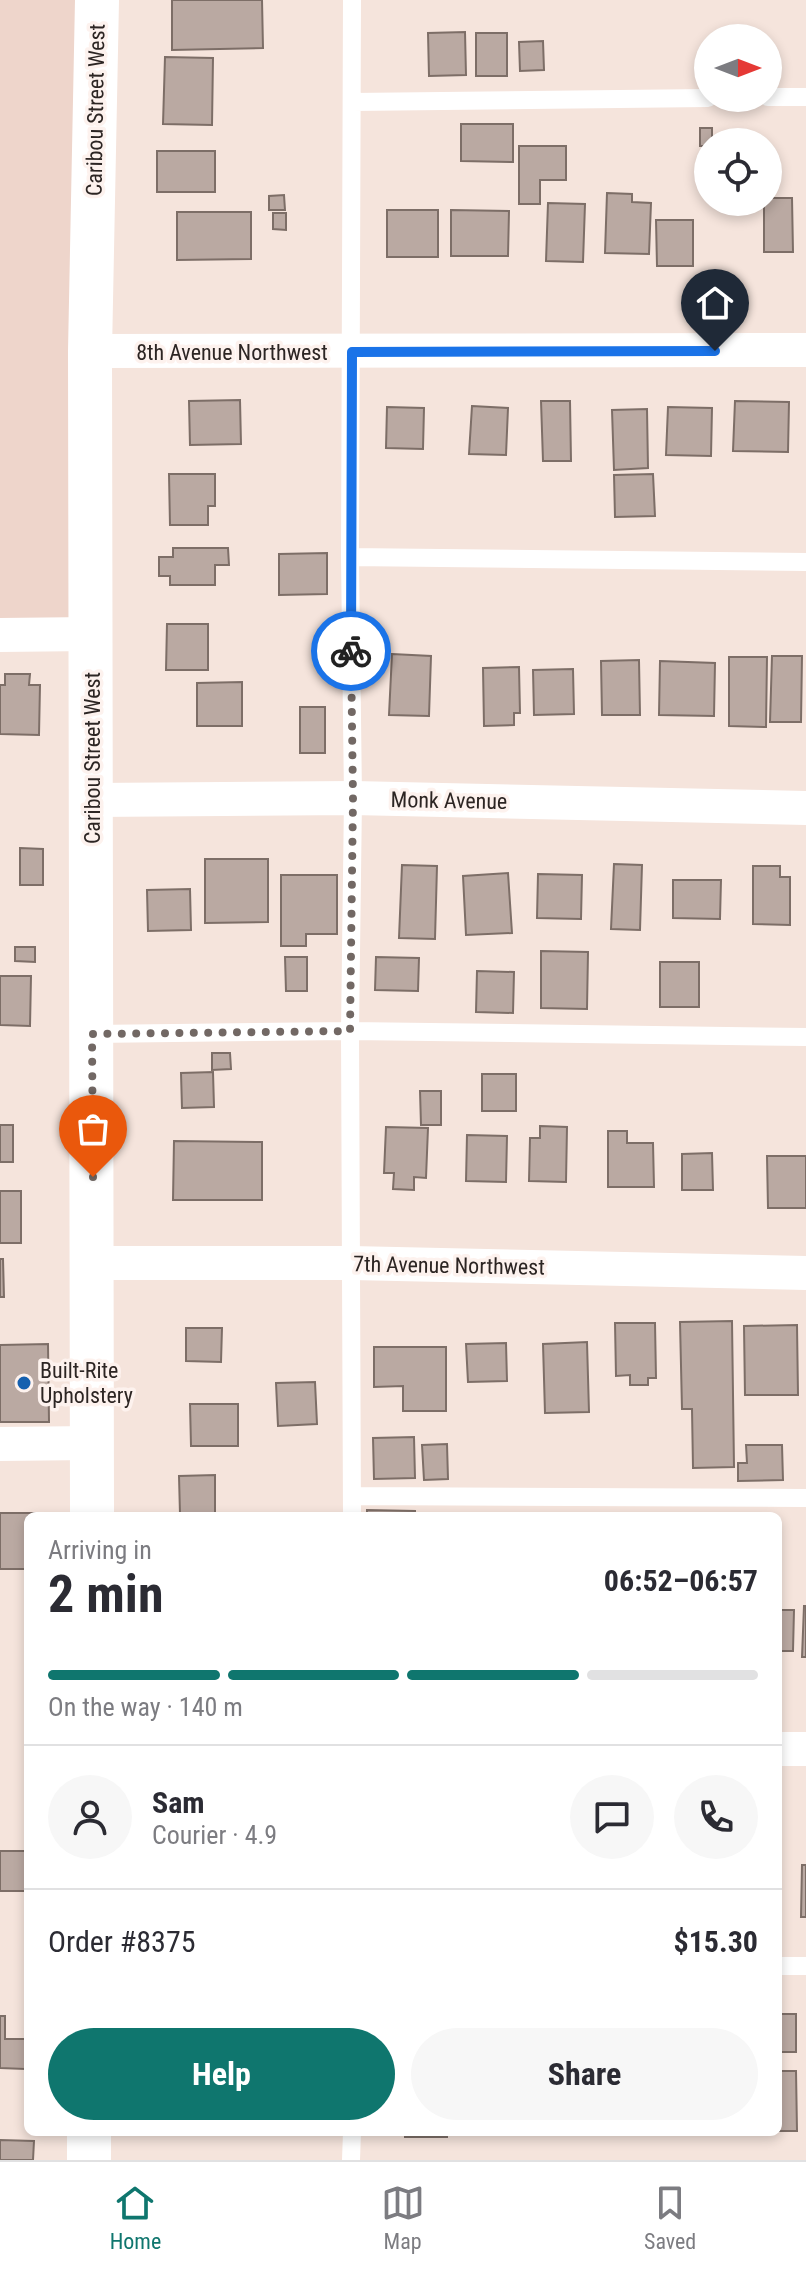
<!DOCTYPE html>
<html lang="en">
<head>
<meta charset="utf-8">
<style>
	:root { --surface:#fff; --page:#f7f7f7; --text:#2b2b33; --muted:#7c7c81; --line:#e1e1e2; --accent:#0f766e }
	body { margin:0; font-family:"Roboto Condensed",sans-serif; background:var(--page); color:var(--text); height:100vh; display:flex; flex-direction:column; font-size:30px; white-space:nowrap }
	* { box-sizing:border-box; margin:0 }
	p { font-size:26px; color:var(--muted) }
	.icon { flex:none; width:44px; height:44px; fill:none; stroke:currentColor; stroke-width:2; stroke-linecap:round; stroke-linejoin:round }
	.map { position:relative; flex:1; overflow:hidden }
	.details { position:absolute; left:24px; top:1512px; width:758px; height:624px; display:flex; flex-direction:column; background:var(--surface); border-radius:12px; box-shadow:0 4px 12px #0003 }
	.details>* { flex:none }
	.needle { width:52px; rotate:90deg }
	.tools { position:absolute; left:694px; top:24px; display:grid; gap:16px }
	.tools a { display:grid; place-items:center; width:88px; height:88px; border-radius:50%; background:var(--surface); box-shadow:0 4px 12px #0003; font-size:40px }
	.pin { position:absolute; display:grid; place-items:center; width:68px; height:68px; color:#fff; margin:-82px -34px; border-radius:50% 50% 50% 0; rotate:-45deg; box-shadow:0 0 8px #0007 }
	.pin .icon { rotate:45deg }
	.courier { position:absolute; display:grid; place-items:center; width:80px; height:80px; margin:-40px; border:6px solid #1a73e8; border-radius:50%; background:#fff; color:#222; box-shadow:0 2px 10px #0007 }
	.overview em { font-style:normal; font-weight:700 }
	.overview div { display:flex; flex-direction:column-reverse }
	.overview { display:flex; align-items:center; justify-content:space-between; height:136px; padding:0 24px }
	h1 { font-size:52px; font-weight:700; line-height:60px }
	.bar { display:grid; grid-template-columns:repeat(4,1fr); gap:12px 8px; align-content:center; height:96px; padding:0 24px }
	.bar i { height:10px; border-radius:6px; background:var(--line) }
	.bar .current { background:var(--accent) }
	.bar p { grid-column:span 4 }
	.line { display:flex; align-items:center; gap:20px; padding:0 24px; border-top:2px solid var(--line) }
	.line div { flex:1 }
	.round { display:grid; place-items:center; flex:none; width:84px; height:84px; border-radius:42px; background:var(--page) }
	.cta { display:flex; gap:16px; margin-top:auto; padding:16px 24px }
	.cta a { flex:1; height:92px; border-radius:48px; background:var(--accent); color:#fff; font-size:32px; font-weight:700; line-height:92px; text-align:center }
	.cta a+a { background:var(--page); color:var(--text) }
	.menu { display:flex; justify-content:space-around; align-items:center; height:112px; border-top:2px solid var(--line); background:var(--surface); font-size:22px; color:var(--muted) }
	.menu a { display:grid; justify-items:center; gap:4px }
	.menu .current { color:var(--accent) }
	.map>svg:first-child { display:block }
	.built { fill:#eed5cb }
	.building { fill:#baa9a2; stroke:#7d6e67; stroke-width:2 }
	.lines { fill:none; stroke-linecap:round; stroke-linejoin:round }
	.lane { stroke:#fff; stroke-width:18 }
	.street { stroke:#fff; stroke-width:34 }
	.secondary { stroke:#fff; stroke-width:44 }
	.done { stroke:#726864; stroke-width:8; stroke-dasharray:0 14.4 }
	.route { stroke:#1a73e8; stroke-width:10 }
	.poi-dot { fill:#1560af; stroke:#fdf2ee; stroke-width:3 }
	.labels { text-anchor:middle; stroke-width:7; stroke-linejoin:round; paint-order:stroke }
	.street-label { font-size:22px; fill:#2c2523; stroke:#fdf2ee }
	.poi-label { font-size:22px; fill:#2c2523; stroke:#fdf2ee; text-anchor:start }
</style>
</head>
<body>
<div class="map">
<svg width="806" height="2160" viewBox="0 0 806 2160">
	<rect width="100%" height="100%" fill="#f5e4dc"/>
	<!-- built -->
	<path class="built" d="M0,0H85L91,634L0,635Z"/>
	<!-- building -->
	<path class="building" d="M172,0H262L263,48L172,50Z
		M465,32L466,75L429,76L428,33Z
		M476,33H507V76H476Z
		M543,41L544,70L520,71L519,42Z
		M165,57L213,58L212,125L163,124Z
		M461,124H513V162L461,161Z
		M700,128H712V142H708V146H700Z
		M519,146H566V180H540V204H519Z
		M157,151H215V192H157Z
		M607,193L632,194V202L651,203L649,254L605,253Z
		M284,195L285,210H269V196Z
		M768,198H792L793,252H764V202H768Z
		M548,203L585,204L583,262L546,261Z
		M387,210H438V257H387Z
		M451,210L509,211L508,256H451Z
		M177,212H251V259L177,260Z
		M273,213H286V230L273,229Z
		M656,220H693V266H657Z
		M240,400L241,444L190,445L189,401Z
		M541,401H570L571,461H543Z
		M735,401L789,402L788,452L733,451Z
		M472,406L508,408L506,455L469,454Z
		M387,407L424,408L423,449L386,448Z
		M668,407L712,408L711,456L666,455Z
		M647,409L648,468L614,470L612,410Z
		M169,474H215V506H208V525H170Z
		M653,474L655,516L615,517L614,475Z
		M173,548H228L229,565H215V585H170V576H159V557H173Z
		M327,553V594L279,595V554Z
		M167,624H208V670H166Z
		M392,654L431,656L429,716L389,715Z
		M772,656H802L801,722H770Z
		M729,657H767L766,727L729,726Z
		M639,660L640,715H602L601,661Z
		M660,661L715,663L714,716L659,715Z
		M519,667L520,713H514V725L484,726L483,668Z
		M573,669L574,714L534,715L533,670Z
		M5,674H30L29,685H40L39,735L0,734V685H5Z
		M242,682V726H197V683Z
		M300,707H325V753H300Z
		M20,848L43,849V885H20Z
		M205,859H268V922L205,923Z
		M614,864L642,865L640,930L611,929Z
		M402,865L437,866L435,939L399,938Z
		M753,866H780V877H790V925L753,924Z
		M508,873L512,933L466,935L463,876Z
		M538,874L582,875L581,919L537,918Z
		M281,875H337V934H306V946H281Z
		M673,880H721L720,919L673,918Z
		M190,889L191,930L148,931L147,890Z
		M15,947H35V962L15,961Z
		M541,951L588,952L587,1009L541,1008Z
		M285,957H307V991H286Z
		M376,957L419,958L418,991L375,990Z
		M660,962H699V1007H660Z
		M477,971L514,972L513,1013L476,1012Z
		M0,976H31L30,1026L0,1025Z
		M212,1053H230L231,1069L212,1070Z
		M213,1072L214,1107L182,1108L181,1073Z
		M482,1074H516V1111H482Z
		M420,1091H441V1125H421Z
		M0,1125H13V1162H0Z
		M540,1126L567,1127L566,1182L529,1181L530,1138H540Z
		M386,1127L428,1128L426,1178L414,1177V1190L393,1189L394,1173H384Z
		M608,1131H627V1143H653L654,1187H608Z
		M467,1135L507,1136L506,1182L466,1181Z
		M174,1141L262,1142V1200H173Z
		M712,1153L713,1190H682V1154Z
		M767,1156H806V1208H768Z
		M0,1191H21V1243H0Z
		M0,1259H3L4,1297H0Z
		M732,1321L734,1467L693,1468L692,1409H682L680,1322Z
		M615,1323H655L656,1378H648V1385H630V1375L616,1376Z
		M797,1325L798,1395H745L744,1326Z
		M186,1328H222L221,1362L186,1361Z
		M587,1342L589,1412L545,1413L543,1344Z
		M506,1343L507,1381L468,1382L466,1344Z
		M48,1344L49,1422H0V1345Z
		M374,1347H446V1411H403V1386L374,1387Z
		M315,1382L317,1424L278,1426L276,1383Z
		M190,1404H238V1446H191Z
		M414,1437L415,1478L374,1479L373,1438Z
		M447,1444L448,1479L424,1480L422,1445Z
		M746,1445H782L783,1480L738,1481V1463H747Z
		M215,1475V1514H180L179,1476Z
		M367,1510L415,1511V1516H367Z
		M0,1513H35V1516H28L26,1569H0Z
		M804,1606H806V1657H802Z
		M778,1610H794L793,1651H778Z
		M0,1851H27V1891H0Z
		M802,1865H806V1917H801Z
		M778,2014H796V2052H778Z
		M0,2016H5V2039H26L25,2069L0,2068Z
		M778,2071H796L797,2131H778Z
		M405,2132H447V2137H405Z
		M0,2140L34,2141L33,2160H0Z"/>
	<g class="lines">
		<!-- lane -->
		<path class="lane" d="M768,97H806
			M352,102L708,98
			M350,557L806,562
			M92,1034L350,1031L806,1037
			M352,1496L806,1498
			M352,1516L350,1031L353,798L350,557L352,0
			M778,1966H806
			M351,2160L352,2132"/>
		<!-- street -->
		<path class="street" d="M90,351L806,350
			M0,635L91,634
			M93,800L353,798L806,808
			M93,1263H351L806,1273
			M0,1444L92,1443
			M778,1749H806"/>
		<!-- secondary -->
		<path class="secondary" d="M92,1516L90,351L97,0
			M89,2160V2132"/>
	</g>
	<g class="lines">
		<!-- done -->
		<path class="done" d="M93,1177L92,1034L350,1031L353,798L351,651"/>
		<!-- route -->
		<path class="route" d="M351,651L352,352L715,351"/>
	</g>
	<!-- markers -->
	<circle class="poi-dot" cx="24" cy="1383" r="8"/>
	<g class="labels">
		<!-- street labels -->
		<g class="street-label">
			<text transform="translate(95 110) rotate(-89)" y="8">Caribou Street West</text>
			<text x="232" y="360">8th Avenue Northwest</text>
			<text transform="translate(92 758) rotate(-90)" y="8">Caribou Street West</text>
			<text transform="translate(449 800) rotate(1)" y="8">Monk Avenue</text>
			<text transform="translate(449 1265) rotate(1)" y="8">7th Avenue Northwest</text>
		</g>
		<!-- poi labels -->
		<g class="poi-label">
			<text x="40" y="1378">Built-Rite<tspan x="40" dy="25">Upholstery</tspan></text>
		</g>
	</g>
</svg>
<div class="tools">
<a><svg class="needle" viewBox="-14 -14 28 28"><path d="M0-13l5 13h-10z" fill="#e53935"/><path d="M0 13l5-13h-10z" fill="#7c7c81"/></svg></a>
<a><svg class="icon" aria-label="locate" viewBox="0 0 24 24"><circle cx="12" cy="12" r="6"/><path d="M12 2v4M12 18v4M2 12h4M18 12h4"/></svg></a>
</div>
<div class="pin" style="left:93px;top:1177px;background:#ea580c"><svg class="icon" aria-label="bag" viewBox="0 0 24 24"><path d="M5 8h14l-1 12H6zM9 8a3 3 0 0 1 6 0"/></svg></div>
<div class="pin" style="left:715px;top:351px;background:#1f2937"><svg class="icon" aria-label="home" viewBox="0 0 24 24"><path d="M3 11l9-7 9 7M6 9v11h12V9"/></svg></div>
<div class="courier" style="left:351px;top:651px"><svg class="icon" aria-label="bike" viewBox="0 0 24 24"><circle cx="6" cy="16" r="4"/><circle cx="18" cy="16" r="4"/><path d="M6 16l4-8h5l3 8M10 8l3 8H6M13 5h3"/></svg></div>
<section class="details">
<div class="overview"><div><h1>2 min</h1><p>Arriving in</p></div><em>06:52–06:57</em></div>
<div class="bar"><i class="current"></i><i class="current"></i><i class="current"></i><i></i><p>On the way · 140 m</p></div>
<div class="line" style="height:144px"><a class="round"><svg class="icon" aria-label="person" viewBox="0 0 24 24"><circle cx="12" cy="8" r="4"/><path d="M4 21q1-7 8-7t8 7"/></svg></a><div><b>Sam</b><p>Courier · 4.9</p></div><a class="round"><svg class="icon" aria-label="chat" viewBox="0 0 24 24"><path d="M4 5h16v11H9l-5 4z"/></svg></a><a class="round"><svg class="icon" aria-label="phone" viewBox="0 0 24 24"><path d="M5 4h4l2 5-3 2q2 4 5 5l2-3 5 2v4C11 20 4 13 5 4z"/></svg></a></div>
<div class="line" style="height:104px"><div>Order #8375</div><b>$15.30</b></div>
<div class="cta"><a>Help</a><a>Share</a></div>
</section>
</div>
<nav class="menu">
<a class="current"><svg class="icon" aria-label="home" viewBox="0 0 24 24"><path d="M3 11l9-7 9 7M6 9v11h12V9"/></svg>Home</a>
<a><svg class="icon" aria-label="map" viewBox="0 0 24 24"><path d="M3 6l6-2 6 2 6-2v14l-6 2-6-2-6 2zM9 4v14M15 6v14"/></svg>Map</a>
<a><svg class="icon" aria-label="saved" viewBox="0 0 24 24"><path d="M7 4h10v16l-5-4-5 4z"/></svg>Saved</a>
</nav>
</body>
</html>
